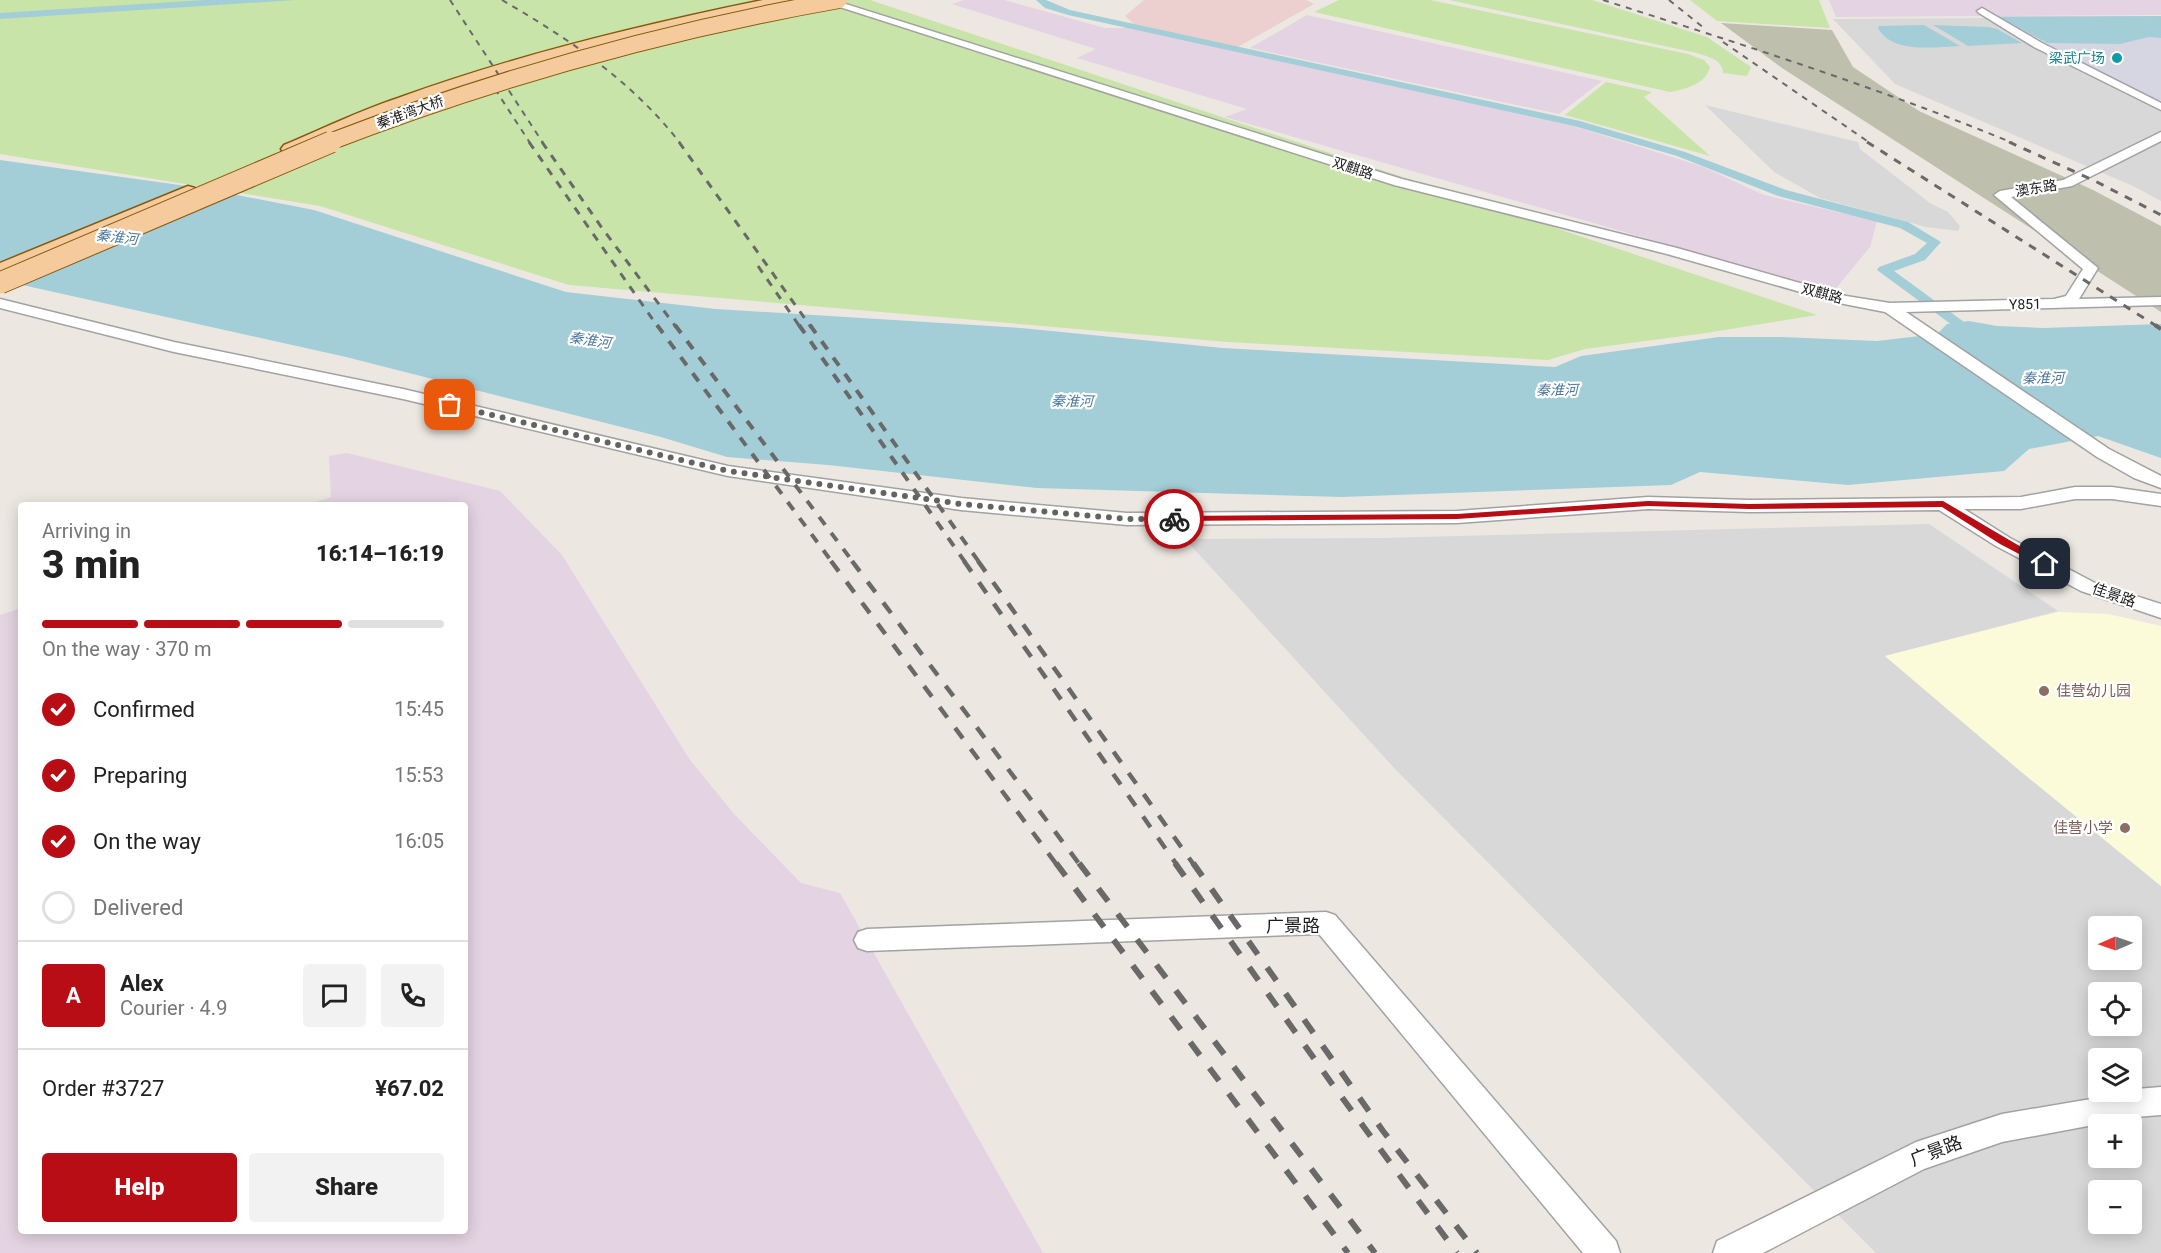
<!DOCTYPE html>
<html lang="en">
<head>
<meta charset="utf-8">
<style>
	:root { --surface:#fff; --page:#f2f2f2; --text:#222; --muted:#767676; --line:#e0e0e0; --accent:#b80d15 }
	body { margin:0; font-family:Roboto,"Noto Sans SC",sans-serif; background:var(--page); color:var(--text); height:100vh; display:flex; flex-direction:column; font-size:22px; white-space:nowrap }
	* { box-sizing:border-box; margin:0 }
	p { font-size:20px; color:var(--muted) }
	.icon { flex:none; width:33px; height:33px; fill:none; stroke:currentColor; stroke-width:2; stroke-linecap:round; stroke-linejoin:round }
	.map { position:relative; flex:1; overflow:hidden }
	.panel { position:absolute; left:18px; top:502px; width:450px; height:732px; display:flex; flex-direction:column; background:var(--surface); border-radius:6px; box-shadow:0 3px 15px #0003 }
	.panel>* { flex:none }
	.needle { width:39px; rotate:268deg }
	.controls { position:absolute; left:2088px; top:916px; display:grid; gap:12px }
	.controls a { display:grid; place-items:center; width:54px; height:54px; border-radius:6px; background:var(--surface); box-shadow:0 3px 15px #0003; font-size:30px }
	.pin { position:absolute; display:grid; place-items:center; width:51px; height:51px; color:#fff; margin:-26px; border-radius:12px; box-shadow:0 3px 9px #0006 }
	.courier { position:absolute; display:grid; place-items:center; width:60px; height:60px; margin:-30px; border:4px solid #b80d15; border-radius:50%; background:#fff; color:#222; box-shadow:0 2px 8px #0007 }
	.headline em { font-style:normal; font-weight:800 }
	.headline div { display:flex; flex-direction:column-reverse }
	.headline { display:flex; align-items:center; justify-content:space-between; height:102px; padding:0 24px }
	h1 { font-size:39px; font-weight:800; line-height:45px }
	.bar { display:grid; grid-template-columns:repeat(4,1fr); gap:9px 6px; align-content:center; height:72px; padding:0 24px }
	.bar i { height:8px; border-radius:4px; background:var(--line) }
	.bar .current { background:var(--accent) }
	.bar p { grid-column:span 4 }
	.line { display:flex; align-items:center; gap:15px; padding:0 24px; border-top:2px solid var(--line) }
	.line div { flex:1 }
	.round { display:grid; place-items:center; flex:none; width:63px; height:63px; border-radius:6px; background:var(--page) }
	ol { padding:0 24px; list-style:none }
	li { display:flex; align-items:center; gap:18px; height:66px }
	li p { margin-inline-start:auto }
	li .icon { padding:6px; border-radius:50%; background:var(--accent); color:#fff; stroke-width:4 }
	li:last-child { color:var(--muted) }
	li i { width:33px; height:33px; border:3px solid var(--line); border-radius:50% }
	.action { display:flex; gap:12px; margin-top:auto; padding:12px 24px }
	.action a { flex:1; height:69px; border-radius:6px; background:var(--accent); color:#fff; font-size:24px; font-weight:800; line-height:69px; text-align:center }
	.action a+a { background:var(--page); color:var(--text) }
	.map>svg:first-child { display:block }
	.residential { fill:#d9d8d8; fill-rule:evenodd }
	.commercial { fill:#ecd0d0 }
	.industrial { fill:#e4d3e2 }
	.education { fill:#fcfbd9 }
	.construction { fill:#bfbfad }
	.grass { fill:#c8e4a9 }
	.plaza { fill:#d5d6e1 }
	.water { fill:#a3ced7 }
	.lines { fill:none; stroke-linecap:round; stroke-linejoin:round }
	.canal { fill:#a3ced7; fill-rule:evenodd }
	.street-casing { stroke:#a2a2a2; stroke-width:3 }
	.primary-casing { stroke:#88580a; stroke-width:3 }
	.street { fill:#fff; fill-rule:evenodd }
	.primary { fill:#f5cb9d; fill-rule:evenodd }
	.rail-far4 { stroke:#696969; stroke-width:2; stroke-dasharray:6 6; stroke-linecap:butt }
	.rail-far3 { stroke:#696969; stroke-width:3; stroke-dasharray:8 8; stroke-linecap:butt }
	.rail-far2 { stroke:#696969; stroke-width:4; stroke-dasharray:10 10; stroke-linecap:butt }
	.rail-far1 { stroke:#696969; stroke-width:4.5; stroke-dasharray:13 13; stroke-linecap:butt }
	.rail { stroke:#696969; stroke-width:6; stroke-dasharray:16 16; stroke-linecap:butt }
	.primary-bridge-far1-casing { stroke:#88580a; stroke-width:18; stroke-linecap:butt }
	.primary-bridge-casing { stroke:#88580a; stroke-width:23; stroke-linecap:butt }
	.primary-bridge-far1 { stroke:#f5cb9d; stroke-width:16 }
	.primary-bridge { stroke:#f5cb9d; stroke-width:21 }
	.route { fill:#b80d15 }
	.done { stroke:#646360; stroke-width:6; stroke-dasharray:0 10.8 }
	.culture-dot { fill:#0f9aa8; stroke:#fff; stroke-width:2 }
	.education-dot { fill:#8d6e63; stroke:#fff; stroke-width:2 }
	.labels { text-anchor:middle; stroke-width:4.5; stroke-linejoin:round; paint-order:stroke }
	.far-culture-label { font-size:14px; fill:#0d838f; stroke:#fff; text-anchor:end }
	.far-street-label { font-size:14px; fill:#1b1b1b; stroke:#fff }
	.far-water-label { font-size:14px; font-style:italic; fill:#4c779c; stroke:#fff }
	.street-label { font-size:15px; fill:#1b1b1b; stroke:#fff }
	.education-label { font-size:15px; fill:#785e54; stroke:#fff; text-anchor:start }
	.near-street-label { font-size:18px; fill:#1b1b1b; stroke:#fff }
</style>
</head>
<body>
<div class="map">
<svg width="2161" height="1253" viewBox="0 0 2161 1253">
	<rect width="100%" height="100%" fill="#ece8e1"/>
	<!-- residential -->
	<path class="residential" d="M1989,18L2147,104H2161V201L2133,186L1895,84L1833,19Z
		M1705,105L1858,142L1860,149L1930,203L1948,212L1960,226L1958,231L1926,227L1820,198L1774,172Z
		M1929,524L2058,611L1885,656L2019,770L2161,886V1253H1876L1396,770L1185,539L1380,538ZM2098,927H2132V960H2098ZM2098,993H2132V1026H2098ZM2098,1059H2132V1092H2098ZM2098,1125H2132V1158H2098ZM2098,1191H2132V1224H2098Z"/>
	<!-- commercial -->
	<path class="commercial" d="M1144,0H1306L1314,4L1236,48L1134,24L1125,16Z"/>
	<!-- industrial -->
	<path class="industrial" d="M964,0H1004L1105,28H1130L1570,125L1701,166L1764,195L1877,221L1870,247L1833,292L1225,117L1247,109L1077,58L1096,49L952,4Z
		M1829,0H2161V15L1836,17Z
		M1307,15L1602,81L1559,114L1250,48Z
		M347,453L500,491L562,555L690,760L735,815L801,883L840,893L1043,1253H0V615L21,608V1232H465V506L307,505L331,497L329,456Z"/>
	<!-- education -->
	<path class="education" d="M2058,612L2108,614L2161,626V886L2019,770L1885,656Z"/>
	<!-- construction -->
	<path class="construction" d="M1721,23L1832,30L1853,67L1919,111L2093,190L2161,226V312L1782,68Z"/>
	<!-- grass -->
	<path class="grass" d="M0,0H870L1817,315L1706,333L1585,349L1548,360L1228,342L569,285L320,206L0,154Z
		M1339,0H1430L1688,54L1704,60L1710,67C1706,84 1686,89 1670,92L1314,12Z
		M1449,0H1592L1707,37L1751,67L1747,76L1723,73C1722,59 1708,57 1697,53Z
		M1690,0H1819L1830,28L1717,21Z
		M1606,82L1652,92L1644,97L1710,156L1565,115Z"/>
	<!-- plaza -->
	<path class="plaza" d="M1996,16H2161V100H2151Z"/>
	<!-- water -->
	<path class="water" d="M204,0H295L0,19V13Z
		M2161,16V38L2149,37L2120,44L2047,43L2000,17Z
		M1924,25L1960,46C1934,47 1892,54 1878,28L1879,26Z
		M1933,25L1988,27L1997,29L2022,43L1968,46Z
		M0,160L201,188L314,210L566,292L716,309L1021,328L1223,348L1555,367L1581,356L1719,337H1781L1877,341L1937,334L1947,324L1969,321L1997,326L2043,328L2161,324V458L2098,436L2029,449L2004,471L1848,485L1700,472L1671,485L1342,497L1037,488L828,465L727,457L661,437L346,357L0,280Z"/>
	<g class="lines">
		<!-- canal -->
		<path class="canal" d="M1036,0H1046L1070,10L1580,121L1685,152L1786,190L1908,222L1941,242L1925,260L1894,271L1964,322L1957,326L1952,325L1877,270L1879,267L1915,254L1927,243L1900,228L1778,196L1677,156L1574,126L1068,15L1045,8Z"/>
		<defs>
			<path id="street" d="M818,0H833L1402,179L1677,248L1846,296L1890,303L2054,299L2066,296L2083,269L1994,195L2000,191L2063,180L2161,132V141L2072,186L2011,197L2098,268L2079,299L2161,297V305L1906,312L2109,449L2161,476V488L2134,478L2097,457L1885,312L1839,303L1667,254L1394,185Z
				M1982,8L2042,43L2161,103V110L2034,47L1979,13L1977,11Z
				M0,299L174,342L403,389L728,466L961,498L1127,513L1457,511L1648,497L1749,500L2021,497L2075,487H2112L2161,494V506L2112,499H2075L2021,509H1964L2010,538L2095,583L2161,604V618L2081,591L1996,546L1939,510L1749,512L1648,509L1457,523L1127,525L961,510L728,476L403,399L174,352L0,308Z
				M1326,912L1335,915L1616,1241L1620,1253H1583L1319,934L867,951L858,948L854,940L858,932L867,929Z
				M2161,1087V1115L2136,1117L2002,1142L1924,1169L1763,1253H1713L1717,1241L1916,1142L2002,1114L2132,1092L2136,1089Z"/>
			<path id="primary" d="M763,0H792L785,4L663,29L478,82L408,106L298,153H284L281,149L284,145C322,129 359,111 398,98C516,55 640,25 763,0Z
				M188,186L195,188L198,192L195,196L0,278V263Z"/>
		</defs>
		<!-- street casing -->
		<use href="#street" class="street-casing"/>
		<!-- primary casing -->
		<use href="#primary" class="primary-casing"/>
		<!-- street -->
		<use href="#street" class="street"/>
		<!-- primary -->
		<use href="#primary" class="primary"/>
		<!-- rail-far4 -->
		<path class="rail-far4" d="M450,0L543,143
			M502,0C569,39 632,81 680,143
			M1603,0C1741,44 1879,88 2013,143
			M1669,0L1704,28
			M1723,42L1870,143
			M495,89L530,143"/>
		<!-- rail-far3 -->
		<path class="rail-far3" d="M529,142L658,327
			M542,142L602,228L676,327
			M679,142L811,327
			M1867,142L2158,327
			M2009,142L2095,181L2161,215
			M758,266L800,327"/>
		<!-- rail-far2 -->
		<path class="rail-far2" d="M657,325L832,562
			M675,325L853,562
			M799,325L965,562
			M810,325L979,562
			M2155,325L2161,329"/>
		<!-- rail-far1 -->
		<path class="rail-far1" d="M831,561L1057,865
			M852,561L1080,865
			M964,561L1177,865
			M978,561L1194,865"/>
		<!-- rail -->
		<path class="rail" d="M1056,863L1348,1253
			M1079,863L1375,1253
			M1175,863L1335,1088L1457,1253
			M1193,863L1383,1131L1477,1253"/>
		<defs>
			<path id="primary-bridge-far1" d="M327,143C493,79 663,31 839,0"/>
			<path id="primary-bridge" d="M0,283L331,142"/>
		</defs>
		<!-- primary-bridge-far1 casing -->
		<use href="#primary-bridge-far1" class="primary-bridge-far1-casing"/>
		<!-- primary-bridge casing -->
		<use href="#primary-bridge" class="primary-bridge-casing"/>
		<!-- primary-bridge-far1 -->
		<use href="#primary-bridge-far1" class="primary-bridge-far1"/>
		<!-- primary-bridge -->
		<use href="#primary-bridge" class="primary-bridge"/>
	</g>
	<!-- route -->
	<path class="route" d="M1648,501L1749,504L1943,501L2050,564L2042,566L2000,544L1942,507L1749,509L1648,506L1457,519L1174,521L1169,519L1174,516L1457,514Z"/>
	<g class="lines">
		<!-- done -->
		<path class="done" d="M450,405L728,471L961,504L1127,519H1174"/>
	</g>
	<!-- markers -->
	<circle class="culture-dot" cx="2117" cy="58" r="6"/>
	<g class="education-dot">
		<circle cx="2044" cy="691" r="6"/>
		<circle cx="2125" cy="828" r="6"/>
	</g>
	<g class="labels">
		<!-- far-culture labels -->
		<g class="far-culture-label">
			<text x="2105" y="63">梁武广场</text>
		</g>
		<!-- far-street labels -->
		<g class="far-street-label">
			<text transform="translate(410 112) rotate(-20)" y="5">秦淮湾大桥</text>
			<text transform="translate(1353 168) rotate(18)" y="5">双麒路</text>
			<text transform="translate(2036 188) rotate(-9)" y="5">澳东路</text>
			<text transform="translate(1822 293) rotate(15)" y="5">双麒路</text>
			<text transform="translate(2025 304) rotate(-1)" y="5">Y851</text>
		</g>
		<!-- far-water labels -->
		<g class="far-water-label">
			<text transform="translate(117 237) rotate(6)" y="5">秦淮河</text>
			<text transform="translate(590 340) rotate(8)" y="5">秦淮河</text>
			<text transform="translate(2043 378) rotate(-1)" y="5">秦淮河</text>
			<text transform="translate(1557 390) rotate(-1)" y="5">秦淮河</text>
			<text transform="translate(1072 401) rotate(1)" y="5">秦淮河</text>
		</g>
		<!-- street labels -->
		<g class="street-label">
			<text transform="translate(2114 595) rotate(19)" y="5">佳景路</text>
		</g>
		<!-- education labels -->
		<g class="education-label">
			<text x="2056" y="696">佳营幼儿园</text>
			<text x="2113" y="833" text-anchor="end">佳营小学</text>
		</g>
		<!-- near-street labels -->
		<g class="near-street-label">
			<text x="1293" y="932">广景路</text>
			<text transform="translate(1936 1151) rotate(-21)" y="6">广景路</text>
		</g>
	</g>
</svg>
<div class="controls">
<a><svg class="needle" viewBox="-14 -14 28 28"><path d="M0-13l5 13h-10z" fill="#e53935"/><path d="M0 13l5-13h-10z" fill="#767676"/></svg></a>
<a><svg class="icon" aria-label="locate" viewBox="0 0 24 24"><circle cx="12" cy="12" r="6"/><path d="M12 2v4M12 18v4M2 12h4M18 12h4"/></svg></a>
<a><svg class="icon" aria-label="layers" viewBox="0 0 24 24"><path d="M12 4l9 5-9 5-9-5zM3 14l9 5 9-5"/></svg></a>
<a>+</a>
<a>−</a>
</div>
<div class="pin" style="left:450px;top:405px;background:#ea580c"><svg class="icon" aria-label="bag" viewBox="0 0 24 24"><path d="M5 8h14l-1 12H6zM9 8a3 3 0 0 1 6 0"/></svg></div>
<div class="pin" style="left:2045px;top:564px;background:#1f2937"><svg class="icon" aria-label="home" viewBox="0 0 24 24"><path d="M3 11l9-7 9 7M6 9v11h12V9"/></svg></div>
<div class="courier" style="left:1174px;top:519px"><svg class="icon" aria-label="bike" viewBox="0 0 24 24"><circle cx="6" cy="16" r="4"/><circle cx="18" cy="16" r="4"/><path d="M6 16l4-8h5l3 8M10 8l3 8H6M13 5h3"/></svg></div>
<section class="panel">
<div class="headline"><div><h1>3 min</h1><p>Arriving in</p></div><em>16:14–16:19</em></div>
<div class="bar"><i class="current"></i><i class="current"></i><i class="current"></i><i></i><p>On the way · 370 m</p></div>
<ol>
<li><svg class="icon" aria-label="check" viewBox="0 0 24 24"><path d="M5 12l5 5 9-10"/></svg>Confirmed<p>15:45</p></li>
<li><svg class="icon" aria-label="check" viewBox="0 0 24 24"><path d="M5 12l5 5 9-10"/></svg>Preparing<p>15:53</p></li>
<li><svg class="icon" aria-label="check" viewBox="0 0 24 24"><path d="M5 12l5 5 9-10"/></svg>On the way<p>16:05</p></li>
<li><i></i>Delivered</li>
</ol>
<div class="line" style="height:108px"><b class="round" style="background:var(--accent);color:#fff">A</b><div><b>Alex</b><p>Courier · 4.9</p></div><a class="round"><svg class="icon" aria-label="chat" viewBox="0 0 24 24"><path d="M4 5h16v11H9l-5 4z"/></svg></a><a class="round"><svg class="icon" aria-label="phone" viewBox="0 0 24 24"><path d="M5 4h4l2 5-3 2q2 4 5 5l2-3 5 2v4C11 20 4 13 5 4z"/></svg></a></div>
<div class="line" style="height:78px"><div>Order #3727</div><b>¥67.02</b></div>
<div class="action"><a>Help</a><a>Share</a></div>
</section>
</div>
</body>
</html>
